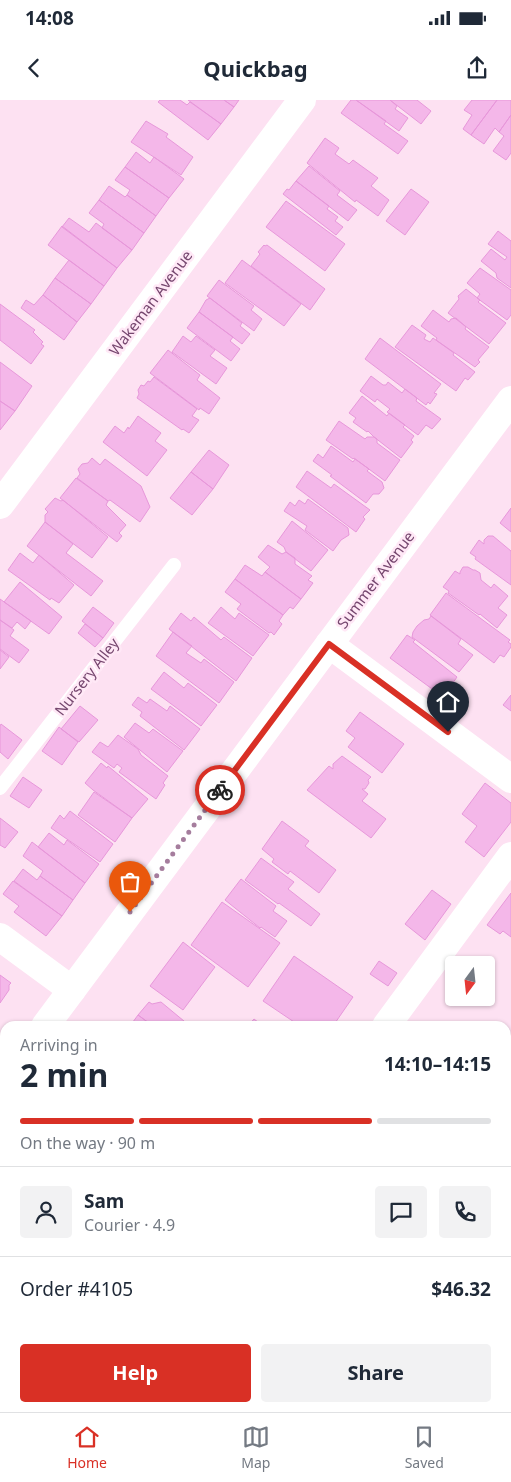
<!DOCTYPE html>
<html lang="en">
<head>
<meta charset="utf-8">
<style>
	:root { --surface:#fff; --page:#f2f2f3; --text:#1f2937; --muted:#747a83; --line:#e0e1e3; --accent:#d93025 }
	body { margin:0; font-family:"Noto Sans",sans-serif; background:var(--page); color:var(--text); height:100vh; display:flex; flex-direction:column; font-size:19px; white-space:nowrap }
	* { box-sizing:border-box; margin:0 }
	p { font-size:16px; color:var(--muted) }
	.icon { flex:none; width:28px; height:28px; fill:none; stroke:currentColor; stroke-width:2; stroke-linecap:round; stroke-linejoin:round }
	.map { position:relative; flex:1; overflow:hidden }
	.drawer { position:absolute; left:0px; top:921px; width:511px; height:391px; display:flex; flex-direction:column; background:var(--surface); border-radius:15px 15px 0 0; box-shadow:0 1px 4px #0004 }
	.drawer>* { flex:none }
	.needle { width:32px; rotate:195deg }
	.controls { position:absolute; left:445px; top:856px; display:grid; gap:10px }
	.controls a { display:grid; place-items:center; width:50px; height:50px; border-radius:5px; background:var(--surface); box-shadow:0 1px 4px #0004; font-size:25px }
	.pin { position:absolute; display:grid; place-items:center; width:42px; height:42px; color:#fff; margin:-51px -21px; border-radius:50% 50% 50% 0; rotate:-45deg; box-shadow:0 0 5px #0007 }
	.pin .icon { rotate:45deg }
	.courier { position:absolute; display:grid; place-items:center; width:50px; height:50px; margin:-25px; border:4px solid #d93025; border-radius:50%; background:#fff; color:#222; box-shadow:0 1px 6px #0007 }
	.head em { font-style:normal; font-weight:700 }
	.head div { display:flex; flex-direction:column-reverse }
	.head { display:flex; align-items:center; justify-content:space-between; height:85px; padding:0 20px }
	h1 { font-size:32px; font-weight:700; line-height:38px }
	.bar { display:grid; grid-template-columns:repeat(4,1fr); gap:8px 5px; align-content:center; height:60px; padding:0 20px }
	.bar i { height:6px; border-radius:4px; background:var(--line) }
	.bar .active { background:var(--accent) }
	.bar p { grid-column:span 4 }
	.line { display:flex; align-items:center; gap:12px; padding:0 20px; border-top:1px solid var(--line) }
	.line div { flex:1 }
	.round { display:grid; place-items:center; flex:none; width:52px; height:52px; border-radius:5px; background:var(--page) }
	.primary-button { display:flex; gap:10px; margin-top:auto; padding:10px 20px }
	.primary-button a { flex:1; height:58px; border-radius:5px; background:var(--accent); color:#fff; font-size:20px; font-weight:700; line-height:58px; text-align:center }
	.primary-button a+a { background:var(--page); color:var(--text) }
	.status { display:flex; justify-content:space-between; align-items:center; height:35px; padding:0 25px; background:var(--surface); direction:ltr }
	.status svg { height:14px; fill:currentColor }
	header { display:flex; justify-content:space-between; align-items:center; height:65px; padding:0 20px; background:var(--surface); font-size:22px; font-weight:700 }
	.menu { display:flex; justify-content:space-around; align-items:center; height:70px; border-top:1px solid var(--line); background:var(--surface); font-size:14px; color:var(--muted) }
	.menu a { display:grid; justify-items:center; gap:2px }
	.menu .active { color:var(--accent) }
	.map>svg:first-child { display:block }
	.building { fill:#f4b7e9; stroke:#e797da }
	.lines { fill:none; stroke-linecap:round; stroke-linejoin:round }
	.lane { stroke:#fff; stroke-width:14 }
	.street { stroke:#fff; stroke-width:28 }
	.secondary { stroke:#fff; stroke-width:28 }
	.done { stroke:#a57d9d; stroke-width:5; stroke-dasharray:0 9 }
	.route { stroke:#d93025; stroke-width:6 }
	.labels { text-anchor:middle; stroke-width:5; stroke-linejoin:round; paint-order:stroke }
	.street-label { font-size:15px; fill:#76476f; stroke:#ffe8f6 }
</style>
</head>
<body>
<div class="status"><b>14:08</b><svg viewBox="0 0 49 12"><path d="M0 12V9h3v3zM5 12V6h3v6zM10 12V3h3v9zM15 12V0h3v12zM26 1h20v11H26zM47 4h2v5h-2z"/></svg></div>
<header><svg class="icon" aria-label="back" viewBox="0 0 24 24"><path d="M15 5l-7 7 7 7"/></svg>Quickbag<svg class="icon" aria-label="share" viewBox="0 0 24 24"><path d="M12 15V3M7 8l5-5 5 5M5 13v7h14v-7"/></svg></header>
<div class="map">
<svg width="511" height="1312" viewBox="0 0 511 1312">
	<rect width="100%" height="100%" fill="#fde1f2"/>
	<!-- building -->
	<path class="building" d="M160,0H180L187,5L190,2L221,24L208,40L158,2Z
		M188,0H224L234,7L221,24Z
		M224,0H239L234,7Z
		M351,0H356L386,21L384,24L408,41L398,54L341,13Z
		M356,0H390L397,6L395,9L408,18L399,31Z
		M390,0H417L431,11L421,24Z
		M472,0H497L471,35L463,29L472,15L464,10Z
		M497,0H511V15L499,32L495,28L484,44L471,35Z
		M511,15V53L506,60L493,51L504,36L499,32Z
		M146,21L168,34L166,37L193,57L181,75L131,42Z
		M325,38L339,48L335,54L349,64L353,60L378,78L371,86L389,100L378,116L356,100L355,102L307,63Z
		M136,52L150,63L154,57L184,79L169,98L125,67Z
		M309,66L340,91L337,95L357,110L348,121L296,81Z
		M125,67L169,98L156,116L127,95L130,90L115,80Z
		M296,81L329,106L327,109L338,117L335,121L343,127L336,135L283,94L287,89L289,90Z
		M109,86L125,97L127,95L156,116L144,133L99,100Z
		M411,89L429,102L405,135L386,121Z
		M99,100L144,133L132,150L102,128L104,124L89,113Z
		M286,101L345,144L325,171L266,127Z
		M69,118L89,132L96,123L132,150L117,168L62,127Z
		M62,126L117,168L104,186L48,145Z
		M498,131L511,141V188L497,178L496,173L481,161L491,149L505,160L507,157L488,144Z
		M264,145L265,146L267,145L325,189L310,210L251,166L260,154L258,152Z
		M69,160L104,186L91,204L55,178Z
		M242,160L301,204L284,226L225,183Z
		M480,168L511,190V215L507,220L477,198L480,194L467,183Z
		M55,178L91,204L77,222L43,195Z
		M219,180L254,206L251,210L262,219L254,231L207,196Z
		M466,189L480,200L478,202L506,223L489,244L448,213L459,199L458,196Z
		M43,195L77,222L64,240L21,208L26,200L34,205Z
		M210,198L242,223L240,226L250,234L242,244L199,212L206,200Z
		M0,204L35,230L33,232L43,242L41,244L44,246L31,264L0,240Z
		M433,210L449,222L451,219L456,218L466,227L465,229L489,247L478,260L480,262L475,267L436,240L437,238L421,226Z
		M199,212L233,237L230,241L240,249L231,261L187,228Z
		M412,225L426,235L424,239L430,242L433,238L454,253L453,255L475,272L468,280L465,278L456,291L395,247Z
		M183,236L191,242L196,236L215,250L210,256L227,268L216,284L172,252Z
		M380,238L441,284L434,293L437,294L430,304L428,302L426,305L365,259Z
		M168,250L200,275L197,280L220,298L209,314L200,308L199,310L150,273Z
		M0,262L32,286L15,311L0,301Z
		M371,276L383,285H386L388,282L402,293L405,289L417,298L416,301L441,319L432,329L426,325L418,335L387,312L390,309L377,299L375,302L360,291Z
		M154,277L197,309L192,316L199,320L189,333L183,329L182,330L137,298L139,294L138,290L141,285L144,286L148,281L150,282Z
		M362,296L387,316L389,313L405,325L403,327L414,336L411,340L413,342L401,358L374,337L368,331L367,332L353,322L356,318L349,313Z
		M0,301L15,311L0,330Z
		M138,316L161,333L155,341L167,350L147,376L103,342L115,326L124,333L128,327L129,329Z
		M339,321L365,339L367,337H374L377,339V343L400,360L385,381L354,358L353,359L326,340Z
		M331,346L353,362L355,359L369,369L367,371L382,382L384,388L379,394H373L366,403L330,376L332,375L313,361L318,354L323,358Z
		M209,350L229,365L213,389L191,372Z
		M92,358L100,365L105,359L141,386L150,407L140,422L110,400L108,401L77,378L80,374L78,369L82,364L88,363Z
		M307,371L331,388L334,384L370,410L363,417L365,419L356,432L296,387Z
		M191,372L213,389L192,415L170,398Z
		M76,378L108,401L106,405L126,425L119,433L122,436L117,442L60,398Z
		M55,398L61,401L63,400L108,437L92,458L45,422V415L48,412L45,409Z
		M308,399L348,428L349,435L341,440L333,451L305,430L307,426L284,411L290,402L295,406L299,400L305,404Z
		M511,408V432L500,423Z
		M292,421L328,450L311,471L286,452L284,447L277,442Z
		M45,422L73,444L66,453L103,481L91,496L27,446Z
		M488,436H493L511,451V485L475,459L476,457L470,453L479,440L484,444V440Z
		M268,445L282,454L286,452L295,458V464L312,476L308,480L313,483L301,499L265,472L270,467L258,457Z
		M20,453L33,463L39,455L74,485L59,503L51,498L50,500L8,470Z
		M245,465L262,476L265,472L301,499L293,509L290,507L283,515L235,479Z
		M463,467H468L473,470H475L480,473L481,480L491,488L494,484L508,496L498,508L507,515L497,528L480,514L479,515L448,493L449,491L443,487L455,471L460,474V472Z
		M235,479L283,515L279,521L282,524L274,535L271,532L269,533L237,509L241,504L225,492Z
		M20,482L62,517L49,534L4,502Z
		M446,493L510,540L508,542L511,544V547L504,557L500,555L494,563L430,515Z
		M0,499L31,521L25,529L17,522L12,528L0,520Z
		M93,507L114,523L103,538L82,521Z
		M221,507L235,519L239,513L269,535L253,556L208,523Z
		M181,513L191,521L194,517L221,540L224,537L252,558L236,581L169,529Z
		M431,516L461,539L458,544L473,555L459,572L412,537L413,532L417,526L424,520L429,519Z
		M0,520L14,530L10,536L29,550L19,563L0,549Z
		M85,524L103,538L95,547L78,533Z
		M173,532L192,546L186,553L201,563L204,559L234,582L219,603L156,556Z
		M407,535L415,540L413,542L457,577L443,597L390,558Z
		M0,550L9,557L0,569Z
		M164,572L184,588L188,583L217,605L201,626L151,589Z
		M511,595V611L503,605Z
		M138,597L147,603L150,599L167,611L170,606L200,629L184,650L140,616L142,612L132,605Z
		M80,606L98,620L79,642L61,629Z
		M360,612L404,644L382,673L348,647L355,638L346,631Z
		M135,623L149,633L153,629L183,651L167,672L124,637Z
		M1,624L22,640L8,659L0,652V626Z
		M59,627L78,642L62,665L42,651Z
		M118,635L138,649L141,655L168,676L163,683L165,685L156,699L119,672L122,668L117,664L114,668L92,652L100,642L108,647Z
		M342,656L371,677L368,680L369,683L365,689H362L368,694L362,701L386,719L371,738L307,690L329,666L333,669V664Z
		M101,663L107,668L108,666L148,699L132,718L93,690L85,683Z
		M23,677L42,690L29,708L10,696Z
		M485,683L511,703V722L484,757L465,742L477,726L462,714Z
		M94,692L132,718L115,742L78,715Z
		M70,711L113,744L100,762L51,728L60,715L64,719Z
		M0,718L18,732L5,748L0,745Z
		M282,721L309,741L305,746L336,770L319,793L290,771L288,774L272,762L274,759L262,749Z
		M49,733L64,745L67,740L99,764L85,783L38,747Z
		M32,742L85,783L73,800L40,776L43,771L23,756Z
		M261,758L294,782L288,789L320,814L311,826L279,803L278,804L245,780Z
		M23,769L37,780L40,776L73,800L62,816L14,781Z
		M241,779L276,806L273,811L287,821L275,837L261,827L260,828L225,800Z
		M13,781L62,816L46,836L14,812L19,806L3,794Z
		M432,790L451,804L425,840L405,824Z
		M511,793V837L503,831L500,834L487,825Z
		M222,802L280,843L248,887L191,845Z
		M183,842L215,867L183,910L150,886Z
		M294,856L353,897L333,926H300L263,901Z
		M379,861L397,873L388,886L370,874Z
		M0,875L11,883L9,885V890L0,903Z
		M149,902L152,904L161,902L190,926H153L138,915Z
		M138,915L153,926H130Z
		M254,919L263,926H248Z
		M506,1036L511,1040V1115L506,1122Z
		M3,1099L5,1100V1120L0,1116V1102Z
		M0,1121L5,1124V1156L0,1152Z
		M0,1160L5,1164V1186L0,1192Z
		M165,1308H249L245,1312H172Z
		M357,1308H415L412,1312H355Z"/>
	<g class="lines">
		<!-- lane -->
		<path class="lane" d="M0,688L174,465"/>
		<!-- street -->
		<path class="street" d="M0,405L302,0
			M329,544L511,679
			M0,837L72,890
			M386,926L511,756
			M110,1312L114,1308"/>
		<!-- secondary -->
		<path class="secondary" d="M45,926L511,300
			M0,988L5,981"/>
	</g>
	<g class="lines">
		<!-- done -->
		<path class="done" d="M130,812L220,690"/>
		<!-- route -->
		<path class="route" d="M220,690L329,544L448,632"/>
	</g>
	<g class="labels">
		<!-- street labels -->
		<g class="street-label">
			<text transform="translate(151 203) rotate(-53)" y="5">Wakeman Avenue</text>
			<text transform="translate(376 480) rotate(-53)" y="5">Summer Avenue</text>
			<text transform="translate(87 577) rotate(-52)" y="5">Nursery Alley</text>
		</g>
	</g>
</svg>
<div class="controls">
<a><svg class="needle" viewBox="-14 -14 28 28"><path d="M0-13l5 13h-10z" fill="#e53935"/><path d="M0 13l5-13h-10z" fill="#747a83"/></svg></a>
</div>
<div class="pin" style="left:130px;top:812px;background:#ea580c"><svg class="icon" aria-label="bag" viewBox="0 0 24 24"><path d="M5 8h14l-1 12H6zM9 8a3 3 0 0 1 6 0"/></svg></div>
<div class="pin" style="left:448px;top:632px;background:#1f2937"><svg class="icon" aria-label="home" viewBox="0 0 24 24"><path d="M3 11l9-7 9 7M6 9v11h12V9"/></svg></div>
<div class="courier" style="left:220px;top:690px"><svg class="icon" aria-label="bike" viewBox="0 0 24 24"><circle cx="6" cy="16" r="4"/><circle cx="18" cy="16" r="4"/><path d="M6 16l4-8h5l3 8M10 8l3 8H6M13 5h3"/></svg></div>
<section class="drawer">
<div class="head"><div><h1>2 min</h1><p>Arriving in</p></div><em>14:10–14:15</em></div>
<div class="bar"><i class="active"></i><i class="active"></i><i class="active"></i><i></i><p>On the way · 90 m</p></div>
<div class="line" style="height:90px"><a class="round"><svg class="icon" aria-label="person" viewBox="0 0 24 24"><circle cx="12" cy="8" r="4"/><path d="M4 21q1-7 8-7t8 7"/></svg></a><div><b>Sam</b><p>Courier · 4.9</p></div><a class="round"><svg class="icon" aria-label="chat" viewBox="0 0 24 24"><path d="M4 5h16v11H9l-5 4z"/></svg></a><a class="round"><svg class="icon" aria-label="phone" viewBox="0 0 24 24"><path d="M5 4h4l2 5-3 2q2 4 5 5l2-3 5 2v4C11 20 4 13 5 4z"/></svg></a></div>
<div class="line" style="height:65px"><div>Order #4105</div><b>$46.32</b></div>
<div class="primary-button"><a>Help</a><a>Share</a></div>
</section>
</div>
<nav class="menu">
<a class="active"><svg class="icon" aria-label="home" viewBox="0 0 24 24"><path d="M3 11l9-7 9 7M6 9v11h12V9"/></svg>Home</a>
<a><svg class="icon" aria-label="map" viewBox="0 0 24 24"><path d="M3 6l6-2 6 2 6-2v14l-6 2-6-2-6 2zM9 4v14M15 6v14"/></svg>Map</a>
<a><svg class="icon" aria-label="saved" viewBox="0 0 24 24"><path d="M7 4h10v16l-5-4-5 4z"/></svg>Saved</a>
</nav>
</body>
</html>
